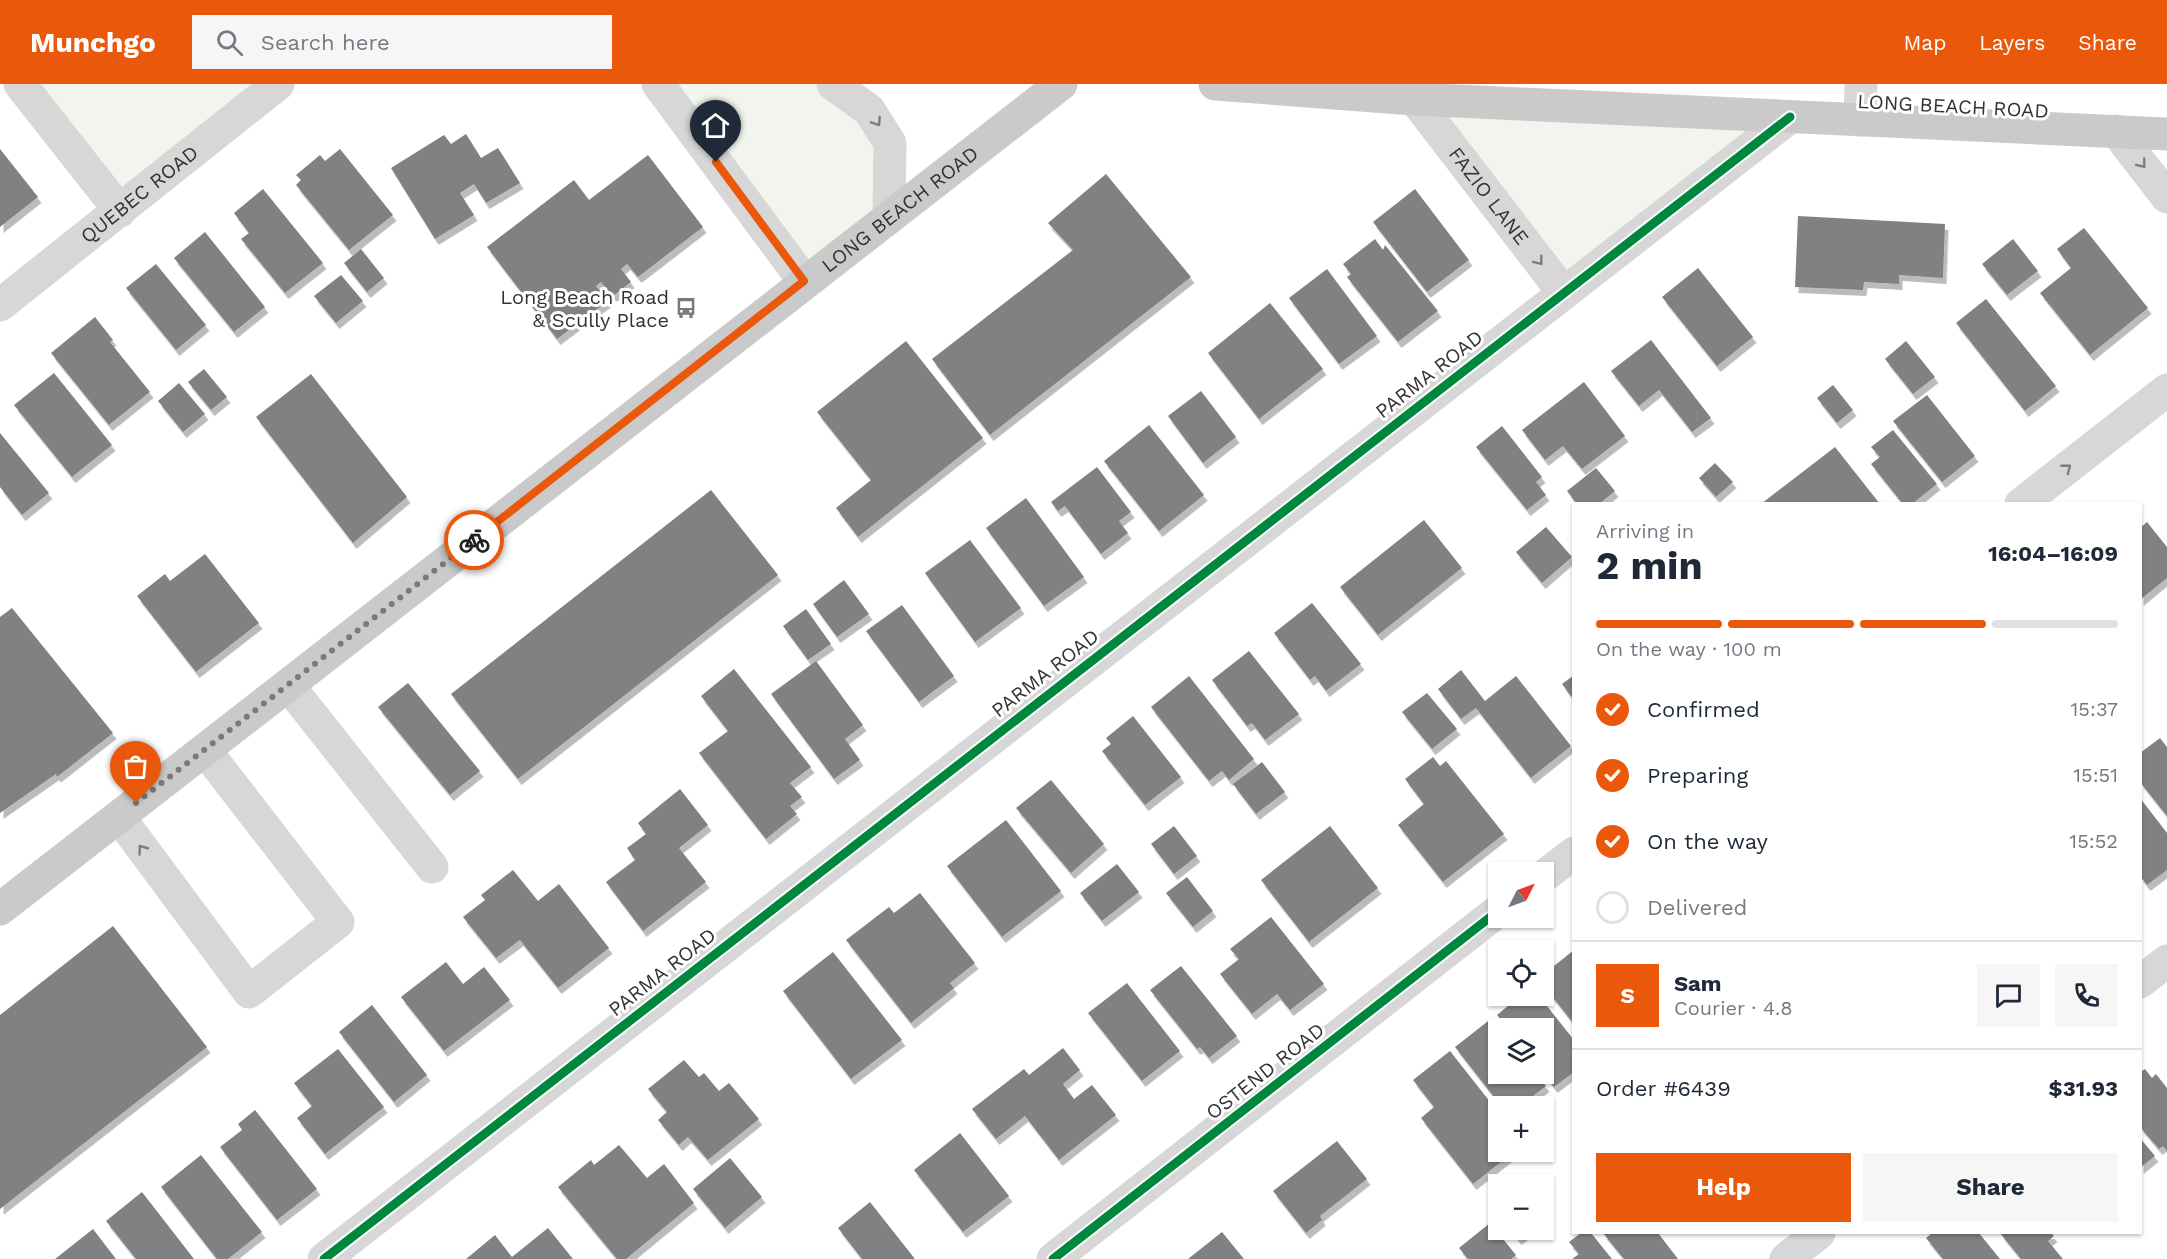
<!DOCTYPE html>
<html lang="en">
<head>
<meta charset="utf-8">
<style>
	:root { --surface:#fff; --page:#f6f6f7; --text:#1f2937; --muted:#747a83; --line:#e0e1e3; --accent:#ea580c }
	body { margin:0; font-family:"Work Sans",sans-serif; background:var(--page); color:var(--text); height:100vh; display:flex; flex-direction:column; font-size:22px; white-space:nowrap }
	* { box-sizing:border-box; margin:0 }
	p { font-size:20px; color:var(--muted) }
	.icon { flex:none; width:33px; height:33px; fill:none; stroke:currentColor; stroke-width:2; stroke-linecap:round; stroke-linejoin:round }
	.map { position:relative; flex:1; overflow:hidden }
	.panel { position:absolute; left:1572px; top:418px; width:570px; height:732px; display:flex; flex-direction:column; background:var(--surface); border-radius:0px; box-shadow:0 2px 4px #0004 }
	.panel>* { flex:none }
	.needle { width:39px; rotate:48deg }
	.tools { position:absolute; left:1488px; top:778px; display:grid; gap:12px }
	.tools a { display:grid; place-items:center; width:66px; height:66px; border-radius:0px; background:var(--surface); box-shadow:0 2px 4px #0004; font-size:30px }
	.pin { position:absolute; display:grid; place-items:center; width:51px; height:51px; color:#fff; margin:-62px -26px; border-radius:50% 50% 50% 0; rotate:-45deg; box-shadow:0 0 6px #0007 }
	.pin .icon { rotate:45deg }
	.courier { position:absolute; display:grid; place-items:center; width:60px; height:60px; margin:-30px; border:4px solid #ea580c; border-radius:50%; background:#fff; color:#222; box-shadow:0 2px 8px #0007 }
	.overview em { font-style:normal; font-weight:700 }
	.overview div { display:flex; flex-direction:column-reverse }
	.overview { display:flex; align-items:center; justify-content:space-between; height:102px; padding:0 24px }
	h1 { font-size:39px; font-weight:700; line-height:45px }
	.bar { display:grid; grid-template-columns:repeat(4,1fr); gap:9px 6px; align-content:center; height:72px; padding:0 24px }
	.bar i { height:8px; border-radius:4px; background:var(--line) }
	.bar .selected { background:var(--accent) }
	.bar p { grid-column:span 4 }
	.line { display:flex; align-items:center; gap:15px; padding:0 24px; border-top:2px solid var(--line) }
	.line div { flex:1 }
	.round { display:grid; place-items:center; flex:none; width:63px; height:63px; border-radius:0px; background:var(--page) }
	ol { padding:0 24px; list-style:none }
	li { display:flex; align-items:center; gap:18px; height:66px }
	li p { margin-inline-start:auto }
	li .icon { padding:6px; border-radius:50%; background:var(--accent); color:#fff; stroke-width:4 }
	li:last-child { color:var(--muted) }
	li i { width:33px; height:33px; border:3px solid var(--line); border-radius:50% }
	.button { display:flex; gap:12px; margin-top:auto; padding:12px 24px }
	.button a { flex:1; height:69px; border-radius:0px; background:var(--accent); color:#fff; font-size:24px; font-weight:700; line-height:69px; text-align:center }
	.button a+a { background:var(--page); color:var(--text) }
	header { display:flex; align-items:center; gap:36px; box-sizing:border-box; height:84px; padding:0 30px; background:var(--accent); color:#fff }
	header strong { font-size:28px }
	nav { display:flex; gap:33px; margin-inline-start:auto; font-size:21px }
	.search { width:420px; height:54px; background:var(--page); display:flex; align-items:center; gap:15px; box-sizing:border-box; padding:0 21px; border-radius:0px; color:var(--muted); font-size:22px }
	.map>svg:first-child { display:block }
	.green { fill:#f1f5ed }
	.building { fill:#818181; filter:url(#shadow) }
	.lines { fill:none; stroke-linecap:round; stroke-linejoin:round }
	.minor { stroke:#d7d7d7; stroke-width:33 }
	.major { stroke:#cacaca; stroke-width:33 }
	.cycleway-casing { stroke:#fff; stroke-width:13 }
	.cycleway { stroke:#00873e; stroke-width:9 }
	.oneway { stroke:#7d7d7d }
	.done { stroke:#7a7a7a; stroke-width:6; stroke-dasharray:0 10.8 }
	.route { stroke:#ea580c; stroke-width:8 }
	.labels { text-anchor:middle; stroke-width:6; stroke-linejoin:round; paint-order:stroke }
	.street-label { font-size:20px; fill:#333; stroke:#fff }
	.poi-label { font-size:20px; fill:#333; stroke:#fff; text-anchor:end }
</style>
</head>
<body>
<header>
<strong>Munchgo</strong>
<div class="search"><svg class="icon" aria-label="search" viewBox="0 0 24 24"><circle cx="10" cy="10" r="6"/><path d="M15 15l6 6"/></svg>Search here</div>
<nav><a>Map</a><a>Layers</a><a>Share</a></nav>
</header>
<div class="map">
<svg width="2167" height="1175" viewBox="0 0 2167 1175">
	<defs>
		<filter id="shadow"><feDropShadow dx="3.5" dy="6" stdDeviation="0" flood-color="#0004"/></filter>
	</defs>
	<rect width="100%" height="100%" fill="#fff"/>
	<!-- green -->
	<path class="green" d="M35,0H260L124,111Z
		M664,0H823L884,59L885,128L804,187Z
		M1435,28L1756,43L1564,198Z"/>
	<!-- building -->
	<path class="building" d="M466,50L481,74L498,64L520,99L486,119L474,100L460,109L474,131L435,155L391,84L444,51L451,60Z
		M0,65L38,113L0,143Z
		M340,65L393,131L349,166L296,101L301,96L296,91L320,71L325,77Z
		M648,71L703,143L638,193L627,180L621,185L631,198L613,212L601,198L596,202L608,217L557,255L487,163L574,96L589,116Z
		M1106,90L1191,193L990,351L932,275L1073,166L1048,139Z
		M263,105L323,179L285,209L241,155L249,149L234,129Z
		M1415,105L1469,176L1427,208L1373,138Z
		M1798,132L1945,140L1943,194L1899,191V200L1864,198L1863,206L1795,203Z
		M2084,144L2148,224L2090,271L2040,209L2071,184L2057,165Z
		M205,148L265,223L234,248L174,174Z
		M1375,155L1383,166L1385,161L1438,227L1398,258L1347,193L1351,190L1343,180Z
		M2013,155L2038,187L2007,211L1982,180Z
		M361,165L384,194L367,208L344,179Z
		M156,180L206,241L176,266L126,204Z
		M1698,184L1753,253L1717,282L1662,213Z
		M1327,185L1377,252L1339,280L1289,214Z
		M341,191L363,217L336,239L314,212Z
		M1986,215L2056,302L2025,327L1956,239Z
		M1270,219L1323,285L1259,335L1208,269Z
		M95,233L113,256L110,258L150,308L109,341L51,269Z
		M1651,256L1711,334L1692,348L1659,306L1639,322L1611,287Z
		M906,257L983,354L858,453L836,424L871,396L817,328Z
		M1906,257L1935,293L1913,310L1885,275Z
		M204,285L227,313L211,326L188,298Z
		M54,289L112,361L72,393L14,321Z
		M311,290L407,413L353,459L256,333Z
		M1584,298L1625,352L1582,385L1563,362L1545,376L1522,346Z
		M179,299L205,330L183,348L158,317Z
		M1833,301L1853,326L1837,339L1817,314Z
		M1201,307L1236,353L1203,379L1168,332Z
		M1927,311L1975,372L1942,398L1893,337Z
		M1149,341L1204,411L1159,447L1104,377Z
		M1502,342L1542,393L1536,398L1546,411L1527,426L1476,363Z
		M1893,346L1937,400L1912,420H1903L1871,380L1880,373L1871,363Z
		M0,349L49,409L22,431L0,403Z
		M1835,363L1880,420H1761Z
		M1715,379L1733,398L1716,413L1699,394Z
		M1097,383L1131,428L1119,437L1128,449L1101,470L1065,422L1058,427L1051,418Z
		M1596,384L1615,407L1599,420H1577L1567,407Z
		M711,406L778,491L518,695L451,610Z
		M1026,414L1084,493L1044,522L986,444Z
		M1424,436L1462,484L1378,551L1340,503Z
		M2147,438L2167,463V494L2140,516V444Z
		M1546,443L1572,473L1542,499L1516,468Z
		M970,456L1021,524L975,558L925,489Z
		M205,470L259,539L196,588L137,512L165,490L170,497Z
		M844,496L869,530L837,553L813,520Z
		M1312,519L1361,580L1326,607L1315,592L1310,596L1274,549Z
		M902,521L954,592L919,618L866,547Z
		M12,524L113,649L57,693L56,690L0,729V533Z
		M806,525L831,560L808,576L783,542Z
		M1249,567L1299,630L1265,656L1252,639L1247,642L1212,596Z
		M816,577L863,641L845,655L860,676L834,695L771,610Z
		M734,585L811,683L790,699L802,713L790,722L797,730L766,755L699,669L728,647L701,612Z
		M1461,586L1485,617L1516,592L1571,662L1531,694L1476,624L1461,635L1438,605Z
		M1574,591V616L1562,600Z
		M1189,592L1254,675L1229,696L1222,687L1209,697L1151,623Z
		M408,599L480,687L450,711L378,623Z
		M1427,609L1457,645L1432,665L1402,628Z
		M1133,632L1181,693L1145,721L1102,667L1111,660L1106,654Z
		M2160,654L2167,663V732L2140,698V669Z
		M1433,673L1440,682L1446,677L1504,750L1443,798L1398,741L1424,720L1405,695Z
		M1262,678L1285,708L1256,730L1233,700Z
		M1051,696L1104,760L1071,789L1016,724Z
		M680,705L708,741L679,764L706,798L643,847L606,798L635,776L627,764L646,750L638,739Z
		M2140,714L2167,749V786L2147,801L2140,792Z
		M1006,736L1061,807L1002,853L947,782Z
		M1174,742L1197,772L1174,790L1151,760Z
		M1330,742L1378,804L1309,858L1261,796Z
		M1117,780L1139,808L1102,837L1080,809Z
		M513,786L538,817L559,800L609,864L558,904L520,856L496,874L463,833L485,816L481,811Z
		M1187,793L1213,827L1193,843L1166,809Z
		M920,809L975,879L950,899L954,904L911,939L846,856L889,823L894,829Z
		M1271,833L1324,900L1290,926L1277,910L1252,930L1220,890L1239,875L1230,865Z
		M113,842L207,963L0,1125V931Z
		M1574,866V940L1544,902V890Z
		M833,868L902,956L851,995L783,907Z
		M446,878L463,900L484,883L510,916L444,967L401,913Z
		M1181,882L1237,952L1209,974L1200,963L1197,965L1150,906Z
		M1127,899L1180,967L1142,997L1088,929Z
		M1520,912H1539L1574,956V988L1554,1003L1544,990V945H1508L1497,931Z
		M372,921L427,991L394,1018L339,948Z
		M1492,934L1501,945H1498V990H1536L1546,1002L1533,1012L1537,1016L1529,1023H1502L1455,963Z
		M1063,964L1080,986L1063,1000L1074,1015L1092,1001L1116,1031L1059,1076L1025,1032L996,1055L972,1025L1024,985L1029,991Z
		M338,965L384,1023L325,1070L297,1034L312,1022L294,999Z
		M1450,967L1498,1028V1038L1489,1045L1498,1056V1068H1508L1510,1071L1473,1100L1421,1034L1434,1023L1413,996Z
		M684,976L699,993L704,989L719,1007L729,999L759,1035L708,1076L688,1053L679,1061L658,1036L667,1028L648,1005Z
		M2145,985L2152,994L2156,990L2167,1004V1067L2163,1062L2159,1065L2140,1043V988Z
		M255,1026L317,1105L277,1136L220,1063L242,1046L238,1040Z
		M960,1049L1009,1112L963,1148L914,1086Z
		M2140,1054L2155,1072L2140,1084Z
		M1337,1057L1367,1095L1320,1132L1322,1136L1306,1149L1273,1107Z
		M619,1061L647,1094L664,1080L694,1119L626,1175H617L558,1103L591,1076L594,1081Z
		M201,1071L262,1148L228,1175H217L161,1103Z
		M730,1074L762,1113L725,1144L693,1105Z
		M142,1108L194,1175H136L106,1137Z
		M870,1118L915,1175H862L838,1144Z
		M1490,1139L1516,1171L1511,1175H1468L1459,1164Z
		M548,1144L573,1175H466L495,1151L512,1173Z
		M93,1145L116,1175H55Z
		M1511,1146H1530L1518,1155Z
		M1222,1148L1244,1175H1188Z
		M1581,1149H1591L1612,1175H1572L1579,1170L1569,1158Z
		M1603,1149H1658L1678,1175H1624Z
		M1932,1149H1979L2000,1175H1943L1926,1154Z
		M2000,1149H2051L2054,1152L2048,1157L2063,1175H2021Z"/>
	<g class="lines">
		<!-- minor -->
		<g class="minor">
			<path d="M20,0L120,127"/>
			<path d="M658,0L804,197"/>
			<path d="M833,0L869,26L890,59L889,132"/>
			<path id="s1" d="M1403,0L1563,208"/>
			<path d="M1860,36L1861,0"/>
			<path d="M2116,47L2167,113"/>
			<path id="s2" d="M0,221L278,0"/>
			<path d="M2021,420L2167,306"/>
			<path d="M288,601L432,783"/>
			<path d="M119,733L249,908L338,838L205,666"/>
			<path d="M1544,792L1574,769"/>
			<path d="M2140,898L2167,877"/>
			<path d="M324,1175L1790,33"/>
			<path d="M1053,1175L1498,827"/>
			<path d="M1786,1175L1819,1149"/>
		</g>
		<!-- major -->
		<g class="major">
			<path d="M1215,0L1414,15L2167,50"/>
			<path id="s3" d="M0,825L1061,0"/>
		</g>
		<defs>
			<path id="cycleway" d="M324,1175L1790,33
				M1053,1175L1498,827"/>
		</defs>
		<!-- cycleway casing -->
		<use href="#cycleway" class="cycleway-casing"/>
		<!-- cycleway -->
		<use href="#cycleway" class="cycleway"/>
	</g>
	<!-- one-way arrows -->
	<defs><path id="oneway-chevron" d="M-2-3.5L2.5 0L-2 3.5" fill="none" stroke-width="1.6" stroke-linecap="round" stroke-linejoin="round" transform="scale(1.5)"/></defs>
	<g class="oneway">
		<use href="#oneway-chevron" transform="translate(877 38) rotate(57)"/>
		<use href="#oneway-chevron" transform="translate(2142 80) rotate(52)"/>
		<use href="#oneway-chevron" transform="translate(1539 177) rotate(52)"/>
		<use href="#oneway-chevron" transform="translate(2067 384) rotate(-38)"/>
		<use href="#oneway-chevron" transform="translate(142 765) rotate(-127)"/>
	</g>
	<g class="lines">
		<!-- done -->
		<path class="done" d="M136,719L474,456"/>
		<!-- route -->
		<path class="route" d="M474,456L804,197L716,78"/>
	</g>
	<!-- icons -->
	<defs>
		<symbol id="bus-bare" viewBox="-9 -9 18 18"><path d="M-5-6H5V4H4V6H2V4H-2V6H-4V4H-5ZM-3.5-4V0h7V-4ZM-3.5 1.2v1.5H-2V1.2ZM2 1.2v1.5H3.5V1.2Z" fill="#7a7a7a" stroke="#fff" stroke-width="2.5" paint-order="stroke"/></symbol>
	</defs>
	<g fill-rule="evenodd">
		<use href="#bus-bare" x="671" y="209" width="30" height="30"/>
	</g>
	<g class="labels">
		<!-- street labels -->
		<g class="street-label">
			<text transform="translate(1953 22) rotate(3)" y="7">LONG BEACH ROAD</text>
			<text dy="7" stroke="none"><textPath href="#s2" startOffset="178">QUEBEC ROAD</textPath></text>
			<text dy="7" stroke="none"><textPath href="#s1" startOffset="141">FAZIO LANE</textPath></text>
			<text dy="7" stroke="none"><textPath href="#s3" startOffset="1140">LONG BEACH ROAD</textPath></text>
			<text transform="translate(1429 290) rotate(-38)" y="7">PARMA ROAD</text>
			<text transform="translate(1045 589) rotate(-38)" y="7">PARMA ROAD</text>
			<text transform="translate(662 888) rotate(-38)" y="7">PARMA ROAD</text>
			<text transform="translate(1265 987) rotate(-38)" y="7">OSTEND ROAD</text>
		</g>
		<!-- poi labels -->
		<g class="poi-label">
			<text x="669" y="220">Long Beach Road<tspan x="669" dy="23">&amp; Scully Place</tspan></text>
		</g>
	</g>
</svg>
<div class="tools">
<a><svg class="needle" viewBox="-14 -14 28 28"><path d="M0-13l5 13h-10z" fill="#e53935"/><path d="M0 13l5-13h-10z" fill="#747a83"/></svg></a>
<a><svg class="icon" aria-label="locate" viewBox="0 0 24 24"><circle cx="12" cy="12" r="6"/><path d="M12 2v4M12 18v4M2 12h4M18 12h4"/></svg></a>
<a><svg class="icon" aria-label="layers" viewBox="0 0 24 24"><path d="M12 4l9 5-9 5-9-5zM3 14l9 5 9-5"/></svg></a>
<a>+</a>
<a>−</a>
</div>
<div class="pin" style="left:136px;top:719px;background:#ea580c"><svg class="icon" aria-label="bag" viewBox="0 0 24 24"><path d="M5 8h14l-1 12H6zM9 8a3 3 0 0 1 6 0"/></svg></div>
<div class="pin" style="left:716px;top:78px;background:#1f2937"><svg class="icon" aria-label="home" viewBox="0 0 24 24"><path d="M3 11l9-7 9 7M6 9v11h12V9"/></svg></div>
<div class="courier" style="left:474px;top:456px"><svg class="icon" aria-label="bike" viewBox="0 0 24 24"><circle cx="6" cy="16" r="4"/><circle cx="18" cy="16" r="4"/><path d="M6 16l4-8h5l3 8M10 8l3 8H6M13 5h3"/></svg></div>
<section class="panel">
<div class="overview"><div><h1>2 min</h1><p>Arriving in</p></div><em>16:04–16:09</em></div>
<div class="bar"><i class="selected"></i><i class="selected"></i><i class="selected"></i><i></i><p>On the way · 100 m</p></div>
<ol>
<li><svg class="icon" aria-label="check" viewBox="0 0 24 24"><path d="M5 12l5 5 9-10"/></svg>Confirmed<p>15:37</p></li>
<li><svg class="icon" aria-label="check" viewBox="0 0 24 24"><path d="M5 12l5 5 9-10"/></svg>Preparing<p>15:51</p></li>
<li><svg class="icon" aria-label="check" viewBox="0 0 24 24"><path d="M5 12l5 5 9-10"/></svg>On the way<p>15:52</p></li>
<li><i></i>Delivered</li>
</ol>
<div class="line" style="height:108px"><b class="round" style="background:var(--accent);color:#fff">S</b><div><b>Sam</b><p>Courier · 4.8</p></div><a class="round"><svg class="icon" aria-label="chat" viewBox="0 0 24 24"><path d="M4 5h16v11H9l-5 4z"/></svg></a><a class="round"><svg class="icon" aria-label="phone" viewBox="0 0 24 24"><path d="M5 4h4l2 5-3 2q2 4 5 5l2-3 5 2v4C11 20 4 13 5 4z"/></svg></a></div>
<div class="line" style="height:78px"><div>Order #6439</div><b>$31.93</b></div>
<div class="button"><a>Help</a><a>Share</a></div>
</section>
</div>
</body>
</html>
